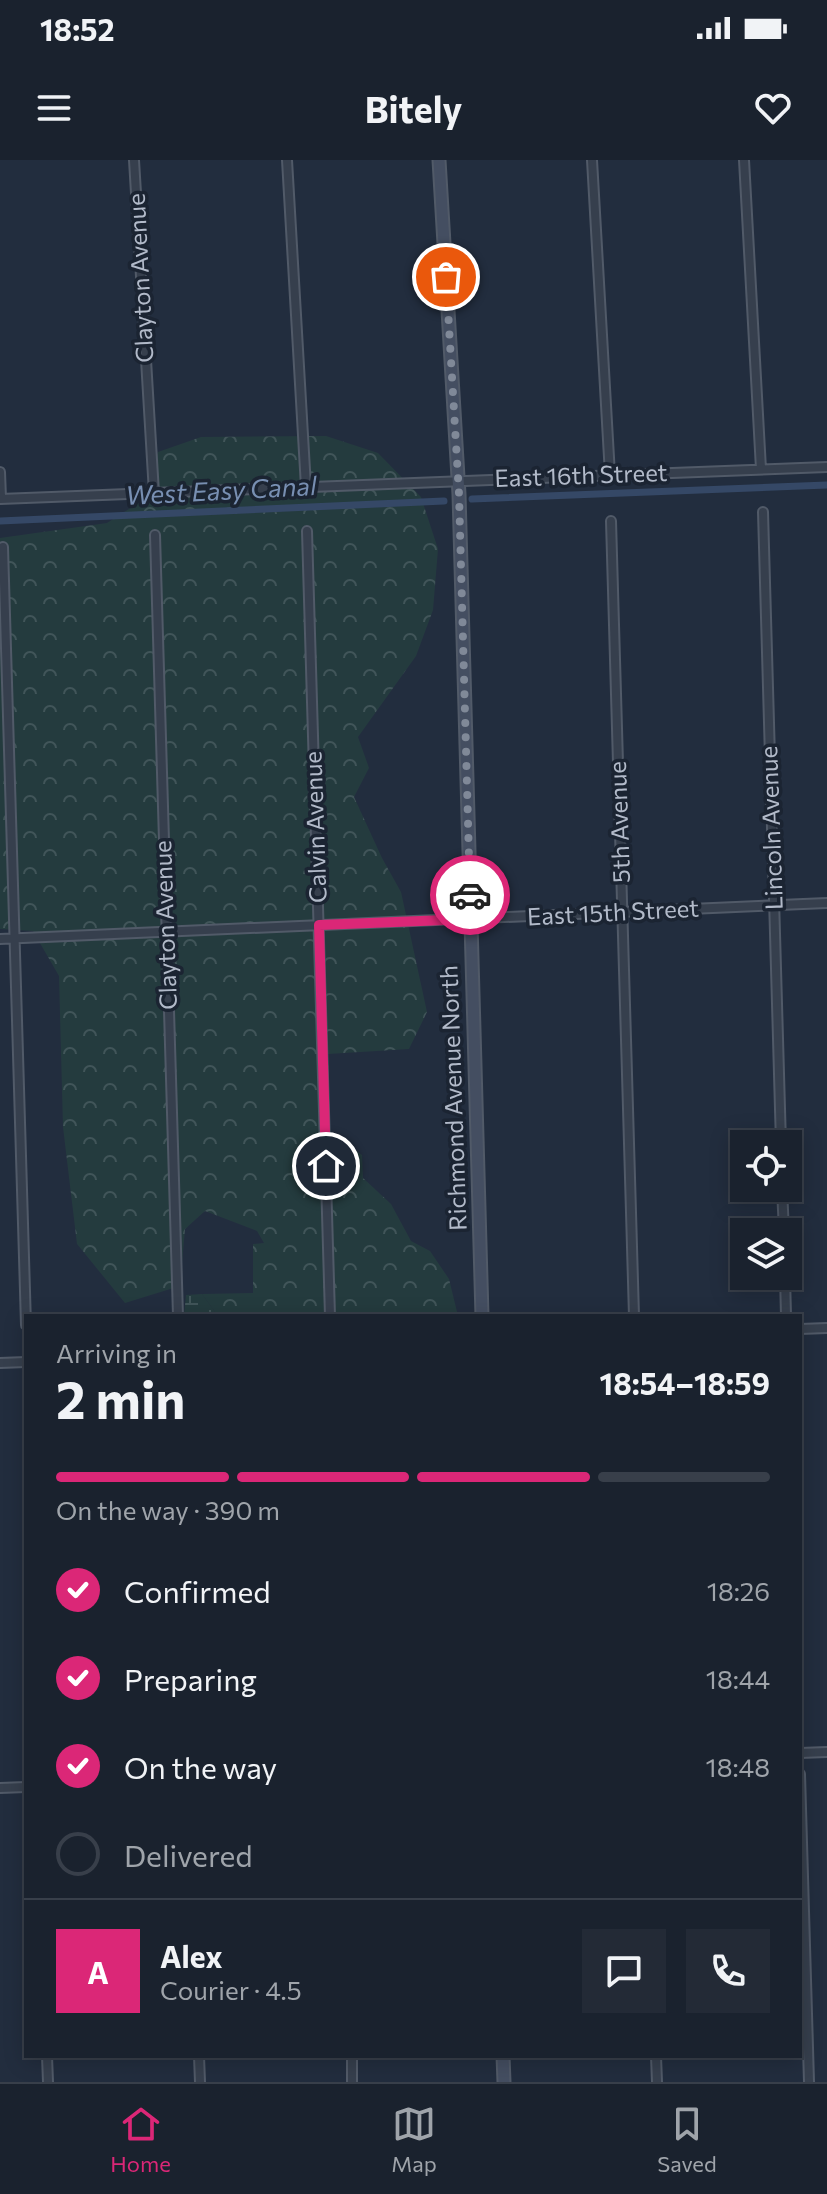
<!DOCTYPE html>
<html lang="en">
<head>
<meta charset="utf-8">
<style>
	:root { --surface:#1a222e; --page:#232a36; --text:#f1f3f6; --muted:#9fa4aa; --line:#383f4a; --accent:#db2777 }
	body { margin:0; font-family:Commissioner,sans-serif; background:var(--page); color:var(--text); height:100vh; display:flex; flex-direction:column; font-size:30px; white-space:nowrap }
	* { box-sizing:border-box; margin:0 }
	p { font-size:26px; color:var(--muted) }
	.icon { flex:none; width:44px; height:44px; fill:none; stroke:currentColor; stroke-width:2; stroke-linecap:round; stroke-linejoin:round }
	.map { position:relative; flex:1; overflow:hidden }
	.drawer { position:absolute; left:24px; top:1154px; width:778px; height:744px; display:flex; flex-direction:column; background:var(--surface); border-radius:0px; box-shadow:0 4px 20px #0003,0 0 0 2px var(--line) }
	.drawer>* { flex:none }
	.buttons { position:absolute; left:730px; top:970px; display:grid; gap:16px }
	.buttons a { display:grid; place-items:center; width:72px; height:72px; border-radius:0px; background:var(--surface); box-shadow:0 4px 20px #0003,0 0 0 2px var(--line); font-size:40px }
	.pin { position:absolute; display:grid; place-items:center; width:68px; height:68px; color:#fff; margin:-34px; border:4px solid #fff; border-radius:50%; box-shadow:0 2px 8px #0007 }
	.courier { position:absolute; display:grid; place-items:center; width:80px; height:80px; margin:-40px; border:6px solid #db2777; border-radius:50%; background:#fff; color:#222; box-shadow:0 2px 10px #0007 }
	.headline em { font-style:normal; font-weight:700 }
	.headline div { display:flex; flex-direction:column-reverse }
	.headline { display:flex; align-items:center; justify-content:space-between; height:136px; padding:0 32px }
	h1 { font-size:52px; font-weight:700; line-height:60px }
	.bar { display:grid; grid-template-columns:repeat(4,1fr); gap:12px 8px; align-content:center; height:96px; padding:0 32px }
	.bar i { height:10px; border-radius:6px; background:var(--line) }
	.bar .active { background:var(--accent) }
	.bar p { grid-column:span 4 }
	.line { display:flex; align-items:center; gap:20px; padding:0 32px; border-top:2px solid var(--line) }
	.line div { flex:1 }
	.round { display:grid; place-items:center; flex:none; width:84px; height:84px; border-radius:0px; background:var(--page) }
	ol { padding:0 32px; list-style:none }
	li { display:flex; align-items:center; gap:24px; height:88px }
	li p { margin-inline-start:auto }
	li .icon { padding:8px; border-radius:50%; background:var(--accent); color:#fff; stroke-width:4 }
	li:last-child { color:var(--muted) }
	li i { width:44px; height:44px; border:4px solid var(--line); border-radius:50% }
	.status { display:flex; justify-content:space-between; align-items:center; height:56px; padding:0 40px; background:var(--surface); direction:ltr }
	.status svg { height:22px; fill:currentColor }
	header { display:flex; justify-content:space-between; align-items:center; height:104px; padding:0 32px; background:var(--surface); font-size:36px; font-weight:700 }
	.menu { display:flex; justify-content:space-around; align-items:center; height:112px; border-top:2px solid var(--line); background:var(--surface); font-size:22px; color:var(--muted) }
	.menu a { display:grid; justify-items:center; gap:4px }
	.menu .active { color:var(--accent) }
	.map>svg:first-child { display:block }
	.forest { fill:url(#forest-crowns) }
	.wetland { fill:url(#wetland-marsh) }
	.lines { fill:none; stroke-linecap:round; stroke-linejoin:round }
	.canal { stroke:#354866; stroke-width:7 }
	.street-casing { stroke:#515a68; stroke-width:12 }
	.secondary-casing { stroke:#515a68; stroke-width:15 }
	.street { stroke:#363f4d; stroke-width:8 }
	.secondary { stroke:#444e61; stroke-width:11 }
	.done { stroke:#808998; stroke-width:8; stroke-dasharray:0 14.4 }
	.route { stroke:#db2777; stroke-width:10 }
	.labels { text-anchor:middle; stroke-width:7; stroke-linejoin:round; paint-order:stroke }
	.street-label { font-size:24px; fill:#b2bac9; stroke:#1b2432 }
	.water-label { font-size:26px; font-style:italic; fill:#788fb2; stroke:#1b2432 }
</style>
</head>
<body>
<div class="status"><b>18:52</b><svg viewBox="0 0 49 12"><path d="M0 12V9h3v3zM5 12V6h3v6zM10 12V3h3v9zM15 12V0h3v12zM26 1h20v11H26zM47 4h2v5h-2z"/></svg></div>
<header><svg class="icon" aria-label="menu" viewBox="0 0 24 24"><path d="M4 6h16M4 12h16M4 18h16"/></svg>Bitely<svg class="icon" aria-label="heart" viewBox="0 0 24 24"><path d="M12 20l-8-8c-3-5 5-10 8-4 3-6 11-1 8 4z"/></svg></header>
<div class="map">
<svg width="827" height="1922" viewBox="0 0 827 1922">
	<defs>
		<pattern id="forest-crowns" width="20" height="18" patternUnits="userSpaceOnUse" patternTransform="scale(2)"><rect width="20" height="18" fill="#243b3e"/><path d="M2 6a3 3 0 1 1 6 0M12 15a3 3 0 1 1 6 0" fill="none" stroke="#415559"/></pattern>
		<pattern id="wetland-marsh" width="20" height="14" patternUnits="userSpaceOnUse" patternTransform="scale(2)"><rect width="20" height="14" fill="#243b3e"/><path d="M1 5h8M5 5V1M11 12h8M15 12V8" fill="none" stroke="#415559"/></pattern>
	</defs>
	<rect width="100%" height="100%" fill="#222d3e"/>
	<!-- forest -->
	<path class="forest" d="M326,276L378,293L421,337L438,389L433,450L416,496L358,577L369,608L354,637L382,698L401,732L427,852L409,889L328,894L330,980L343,981L362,995L363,1018L391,1044L411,1081L430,1091L449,1119L458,1156H218L202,1134L253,1133V1084L264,1083L257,1071L205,1051L185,1069L180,1126L125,1143L77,1084L63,967L59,816L33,771L0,769V378L107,363L143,340L158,292L201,277Z"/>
	<!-- wetland -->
	<path class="wetland" d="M202,1134L218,1156H184L186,1135Z"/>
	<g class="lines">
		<!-- canal -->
		<path class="canal" d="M472,339L827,325
			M0,361L444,341"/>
		<defs>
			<path id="street" d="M134,0L154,333
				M287,0L306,327
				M592,0L610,315
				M744,0L761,309
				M0,312L1,338
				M0,339L827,307
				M763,352L781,984
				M611,361L634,1156
				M307,371L330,1156
				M155,375L178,1156
				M3,387L26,1165
				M0,779L827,743
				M782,1028L784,1072
				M785,1116L786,1156
				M800,1169L827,1168
				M0,1203L26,1202
				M800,1593L827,1592
				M800,1614L809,1922
				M0,1628L26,1627
				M47,1896L48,1922
				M199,1896L200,1922
				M352,1896V1922
				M656,1896L657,1922"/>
			<path id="secondary" d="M439,0L459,334L482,1156
				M503,1896L504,1922"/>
		</defs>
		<!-- street casing -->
		<use href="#street" class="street-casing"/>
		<!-- secondary casing -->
		<use href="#secondary" class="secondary-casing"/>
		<!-- street -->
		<use href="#street" class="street"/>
		<!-- secondary -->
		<use href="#secondary" class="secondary"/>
	</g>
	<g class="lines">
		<!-- done -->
		<path class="done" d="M446,117L459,334L470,735"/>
		<!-- route -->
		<path class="route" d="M326,1006L319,765L471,759L470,735"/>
	</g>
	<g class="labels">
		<!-- street labels -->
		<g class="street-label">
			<text transform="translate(141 118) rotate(-93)" y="8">Clayton Avenue</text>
			<text transform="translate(581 316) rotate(-2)" y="8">East 16th Street</text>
			<text transform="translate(620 662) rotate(-92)" y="8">5th Avenue</text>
			<text transform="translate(316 667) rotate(-92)" y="8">Calvin Avenue</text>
			<text transform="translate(772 668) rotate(-92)" y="8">Lincoln Avenue</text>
			<text transform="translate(613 753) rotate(-3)" y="8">East 15th Street</text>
			<text transform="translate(166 765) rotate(-92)" y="8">Clayton Avenue</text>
			<text transform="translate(454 938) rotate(-92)" y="8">Richmond Avenue North</text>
		</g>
		<!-- water labels -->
		<g class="water-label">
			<text transform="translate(221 331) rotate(-3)" y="9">West Easy Canal</text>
		</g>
	</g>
</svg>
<div class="buttons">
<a><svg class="icon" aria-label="locate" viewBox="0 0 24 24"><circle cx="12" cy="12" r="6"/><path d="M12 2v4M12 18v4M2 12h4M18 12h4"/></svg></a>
<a><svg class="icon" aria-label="layers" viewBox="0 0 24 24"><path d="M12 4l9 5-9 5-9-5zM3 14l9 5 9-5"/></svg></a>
</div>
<div class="pin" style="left:446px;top:117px;background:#ea580c"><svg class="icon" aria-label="bag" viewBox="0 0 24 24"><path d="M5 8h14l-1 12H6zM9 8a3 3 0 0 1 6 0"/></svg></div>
<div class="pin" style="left:326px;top:1006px;background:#1f2937"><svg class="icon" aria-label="home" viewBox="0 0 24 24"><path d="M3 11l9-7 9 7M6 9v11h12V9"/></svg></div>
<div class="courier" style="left:470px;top:735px"><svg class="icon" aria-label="car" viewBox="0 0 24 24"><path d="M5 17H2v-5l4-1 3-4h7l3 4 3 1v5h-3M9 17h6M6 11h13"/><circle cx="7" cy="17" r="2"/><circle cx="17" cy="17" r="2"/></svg></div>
<section class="drawer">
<div class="headline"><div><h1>2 min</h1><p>Arriving in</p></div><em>18:54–18:59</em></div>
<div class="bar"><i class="active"></i><i class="active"></i><i class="active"></i><i></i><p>On the way · 390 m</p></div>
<ol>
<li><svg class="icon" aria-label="check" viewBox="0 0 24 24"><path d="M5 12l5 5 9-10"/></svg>Confirmed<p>18:26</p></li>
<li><svg class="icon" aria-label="check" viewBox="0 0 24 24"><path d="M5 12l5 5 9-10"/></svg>Preparing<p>18:44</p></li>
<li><svg class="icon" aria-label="check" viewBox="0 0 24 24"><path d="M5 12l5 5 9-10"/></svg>On the way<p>18:48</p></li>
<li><i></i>Delivered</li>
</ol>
<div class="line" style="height:144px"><b class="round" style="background:var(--accent);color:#fff">A</b><div><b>Alex</b><p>Courier · 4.5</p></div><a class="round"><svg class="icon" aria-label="chat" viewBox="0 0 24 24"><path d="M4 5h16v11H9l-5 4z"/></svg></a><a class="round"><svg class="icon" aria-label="phone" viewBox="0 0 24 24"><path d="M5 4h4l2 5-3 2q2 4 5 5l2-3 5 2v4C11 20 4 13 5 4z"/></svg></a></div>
</section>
</div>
<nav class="menu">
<a class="active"><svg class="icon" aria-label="home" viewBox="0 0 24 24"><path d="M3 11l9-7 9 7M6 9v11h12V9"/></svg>Home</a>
<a><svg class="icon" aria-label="map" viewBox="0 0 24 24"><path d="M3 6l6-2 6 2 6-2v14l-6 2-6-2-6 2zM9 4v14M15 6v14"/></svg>Map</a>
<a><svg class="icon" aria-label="saved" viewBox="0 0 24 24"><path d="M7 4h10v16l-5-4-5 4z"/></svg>Saved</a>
</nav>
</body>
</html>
